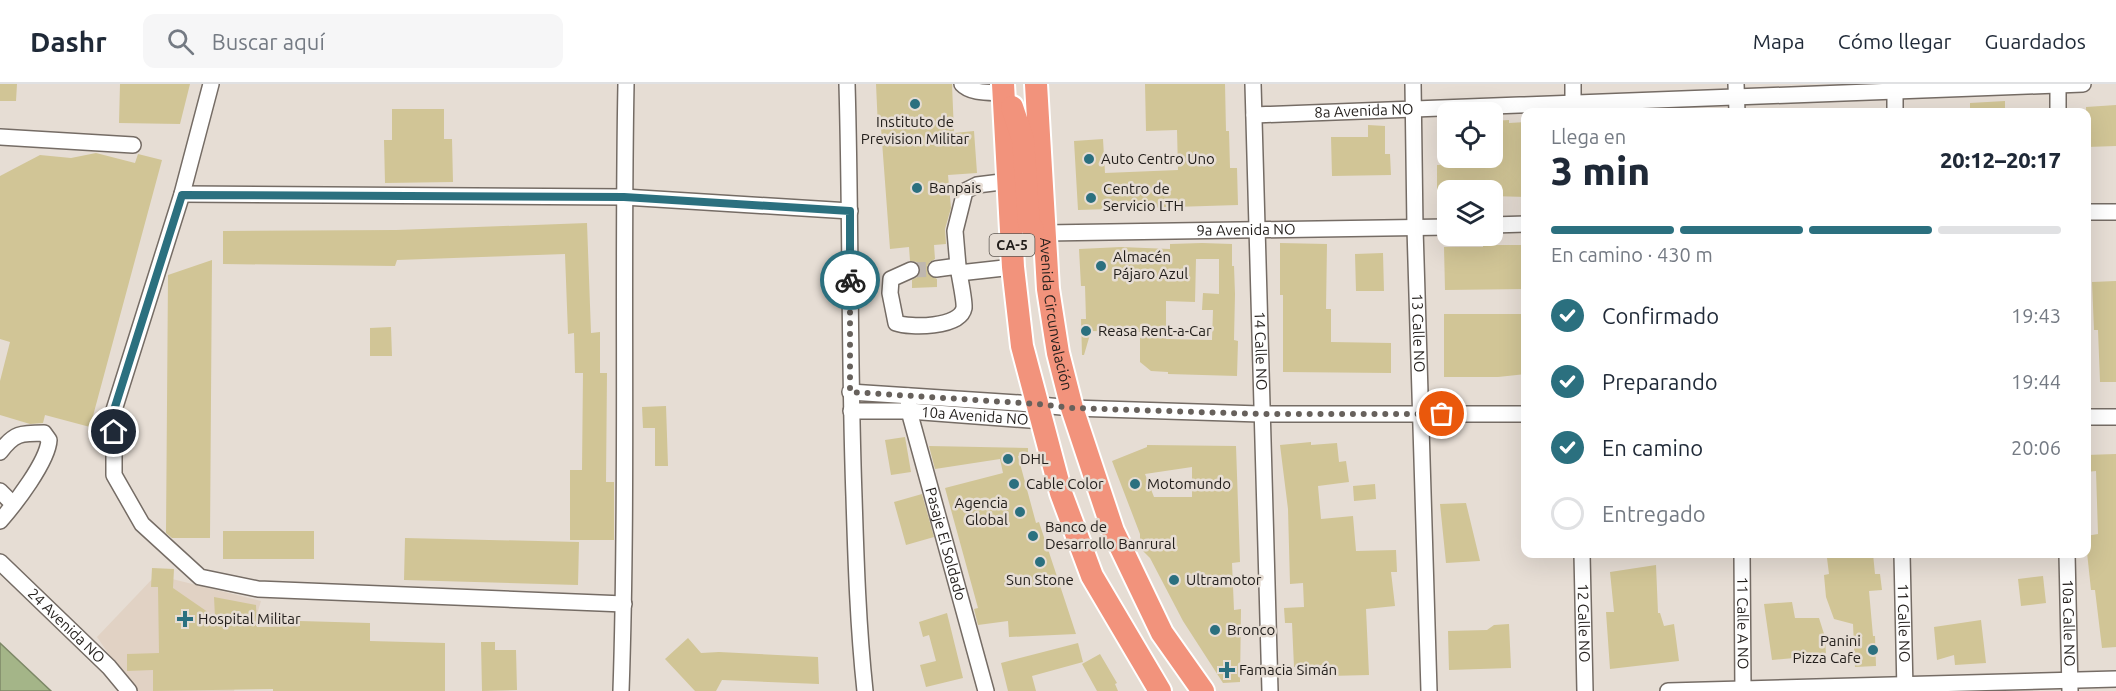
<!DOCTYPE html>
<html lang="es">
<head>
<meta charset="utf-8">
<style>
	:root { --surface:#fff; --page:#f6f6f7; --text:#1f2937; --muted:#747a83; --line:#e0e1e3; --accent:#2b707f }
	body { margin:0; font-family:Ubuntu,sans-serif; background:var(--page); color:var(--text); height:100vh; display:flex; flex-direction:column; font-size:22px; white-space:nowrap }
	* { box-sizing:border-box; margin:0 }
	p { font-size:20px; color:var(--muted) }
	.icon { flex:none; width:33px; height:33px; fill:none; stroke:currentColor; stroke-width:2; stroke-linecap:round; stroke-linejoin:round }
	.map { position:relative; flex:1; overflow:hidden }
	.details { position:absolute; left:1521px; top:24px; width:570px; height:450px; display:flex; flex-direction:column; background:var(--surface); border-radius:12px; box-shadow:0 6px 24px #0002 }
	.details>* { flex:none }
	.fabs { position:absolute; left:1437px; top:18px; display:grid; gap:12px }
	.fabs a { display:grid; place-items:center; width:66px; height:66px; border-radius:12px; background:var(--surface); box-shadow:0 6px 24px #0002; font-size:30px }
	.pin { position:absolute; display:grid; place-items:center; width:51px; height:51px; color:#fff; margin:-26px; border:3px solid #fff; border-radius:50%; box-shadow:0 2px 6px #0007 }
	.courier { position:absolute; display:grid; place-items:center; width:60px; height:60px; margin:-30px; border:4px solid #2b707f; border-radius:50%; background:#fff; color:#222; box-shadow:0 2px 8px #0007 }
	.head em { font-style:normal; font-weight:800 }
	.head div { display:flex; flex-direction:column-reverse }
	.head { display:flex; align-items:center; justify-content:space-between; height:102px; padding:0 30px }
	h1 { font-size:39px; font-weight:800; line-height:45px }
	.bar { display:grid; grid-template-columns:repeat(4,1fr); gap:9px 6px; align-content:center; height:72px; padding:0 30px }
	.bar i { height:8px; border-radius:4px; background:var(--line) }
	.bar .current { background:var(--accent) }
	.bar p { grid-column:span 4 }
	ol { padding:0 30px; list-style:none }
	li { display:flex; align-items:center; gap:18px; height:66px }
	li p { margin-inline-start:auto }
	li .icon { padding:6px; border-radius:50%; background:var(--accent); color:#fff; stroke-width:4 }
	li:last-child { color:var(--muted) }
	li i { width:33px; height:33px; border:3px solid var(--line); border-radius:50% }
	header { display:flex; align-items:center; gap:36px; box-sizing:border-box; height:84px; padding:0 30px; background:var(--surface); border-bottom:2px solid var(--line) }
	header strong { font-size:28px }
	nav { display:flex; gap:33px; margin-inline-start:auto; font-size:21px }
	.search { width:420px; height:54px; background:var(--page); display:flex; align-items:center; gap:15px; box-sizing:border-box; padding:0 21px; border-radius:12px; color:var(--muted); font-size:22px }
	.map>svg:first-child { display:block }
	.built { fill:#e1d2c4 }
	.water { fill:#a4b588; stroke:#7d8867; stroke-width:1.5 }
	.building { fill:#d1c596; fill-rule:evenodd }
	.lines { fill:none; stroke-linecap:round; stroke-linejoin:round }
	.minor-tunnel { stroke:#bfb7af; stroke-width:15; stroke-dasharray:15 8; stroke-linecap:butt }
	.minor-casing { stroke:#756c65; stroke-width:18 }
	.highway-casing { stroke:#fff; stroke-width:26 }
	.minor { stroke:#fff; stroke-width:15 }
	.highway { stroke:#f2937c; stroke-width:22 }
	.done { stroke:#67615c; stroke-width:6; stroke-dasharray:0 10.8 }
	.route { stroke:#2b707f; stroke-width:8 }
	.poi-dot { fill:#2b707f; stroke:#e6ddd4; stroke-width:2 }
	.labels { text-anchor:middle; stroke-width:5; stroke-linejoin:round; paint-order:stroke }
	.shield { fill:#e6ddd4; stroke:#5d5752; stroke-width:1.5 }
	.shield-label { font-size:14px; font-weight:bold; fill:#221e1b }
	.street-label { font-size:15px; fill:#221e1b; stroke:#e6ddd4 }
	.poi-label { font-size:15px; fill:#221e1b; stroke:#e6ddd4; text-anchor:start }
</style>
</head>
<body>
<header>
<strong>Dashr</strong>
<div class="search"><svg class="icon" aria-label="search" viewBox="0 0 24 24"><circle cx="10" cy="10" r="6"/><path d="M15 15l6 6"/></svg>Buscar aquí</div>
<nav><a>Mapa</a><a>Cómo llegar</a><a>Guardados</a></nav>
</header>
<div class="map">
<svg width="2116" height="607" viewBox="0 0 2116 607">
	<rect width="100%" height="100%" fill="#e6ddd4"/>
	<!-- built -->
	<path class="built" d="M156,491L261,517L234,607H134L97,553Z"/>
	<!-- water -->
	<path class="water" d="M0,559L51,607H0Z"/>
	<!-- building -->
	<path class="building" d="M0,0H17L16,17H0Z
		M120,0H190L180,40L119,39Z
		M876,0H952L954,49L974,47L977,89L948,91L951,124L945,145L946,160L934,161L935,175L930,178L927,182L928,190L937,195V203L912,204V196L919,192L921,186L917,178L910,177L909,163L890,165L881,44H878Z
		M1145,0H1225L1226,47H1229L1230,84H1237L1238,121L1078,126L1074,57L1103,55L1105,89L1178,86L1177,46L1146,47Z
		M2005,17V28H1970V19Z
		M2116,21V62L2087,63L2086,23Z
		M392,25H444V55H452L453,98L385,99L384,56H392Z
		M1509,36V39L1526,38V113L1492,112V106H1437V81H1440L1439,74H1492V37Z
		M1368,41L1385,42V70H1390L1391,91L1332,92L1331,53H1368Z
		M96,69L135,79L138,70L162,76L90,343L45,331L43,339L30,340L0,331V297L10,258L0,255V92L40,71L71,74Z
		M587,139L591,249L600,248V289H607L606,398H614V456H570V386H582L583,289H575L574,249L568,250L565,170L397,176L395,182L223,180V147L396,146Z
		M1202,159L1232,160V182H1234L1235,210L1234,256L1238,257L1237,292L1168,290V288L1151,287L1140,278V248L1091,247L1084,271H1082L1081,235H1086L1085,202H1081L1079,165L1121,163L1170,165V160ZM1196,175H1219V210L1203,209L1202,226H1213L1212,256L1166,255V217L1195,218Z
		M1280,159L1327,160L1326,225H1331V258L1391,259V289L1283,288V211H1280Z
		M1483,161H1526V205L1445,206L1444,163H1483Z
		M1383,169L1384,207H1356L1355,170Z
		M212,176L210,454H172L166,449L168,191Z
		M2116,197V298H2100L2098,246H2094L2092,198Z
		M1444,230H1526V290L1498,293H1444Z
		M391,243L392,272H370V244Z
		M666,322L668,382H655V344H643L642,323Z
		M905,353L911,388L891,391L885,356Z
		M1311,358V361L1337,359L1339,378L1346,377L1349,398L1318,402L1321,435L1353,432L1356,467L1396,466L1397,488H1391L1395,522L1366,525L1369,591L1329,592V581L1294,583L1292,539H1285L1284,524L1304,523L1303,499L1290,500L1288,425L1280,361Z
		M1147,361L1236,362L1240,478L1232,479L1234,526L1241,525L1240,598L1223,599L1183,537L1150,474L1140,464V450L1112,377L1147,363ZM1192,383V413H1154L1145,390Z
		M929,362L1028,364V370L1018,372L1036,439L1039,438L1076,550L1009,553L1008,537L978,541L974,525L978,524L945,404L1003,389L1000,375L935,385Z
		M2116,370V563L2102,564L2095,506H2091L2086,459V452L2098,450L2096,387L2086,388V371Z
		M1375,400L1376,415L1354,417L1353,402Z
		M922,410L934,453L906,461L894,418Z
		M1466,419L1480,477L1446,479L1440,420Z
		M223,447H314V475H223Z
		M405,454L579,458L578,501L404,496Z
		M1873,470L1875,490H1880L1882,506L1869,507L1873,552H1875L1876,582L1855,583L1853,540L1834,535L1826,513L1824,491L1829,490L1827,474Z
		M1656,481L1658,529H1660L1664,542L1674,540L1679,577L1610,585L1606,528H1614L1610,488Z
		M152,484L174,485L173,504L215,533L214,513L256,521L257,543L300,542V537L370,539V557L445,559V607H273V605L153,607V586L127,587V570L159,569L158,503H151Z
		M2043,492L2046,519L2021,522L2018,495Z
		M1792,518L1795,534H1819L1825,553L1826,571L1772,576L1764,520Z
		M947,529L963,594L926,603L920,581L936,577L929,551L923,553L919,538Z
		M1981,536L1986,579L1955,581L1954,571L1937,576L1934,543Z
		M1509,540L1511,584L1449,586L1448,547L1487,546L1494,541Z
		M688,554L701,569L719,568L818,573L819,600L722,596L716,607H695L665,575Z
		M481,558H495V566H516L517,606L482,607Z
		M1078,559L1083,578L1032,592L1036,607H1008L1001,579Z
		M1100,570L1117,599L1115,600L1118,607H1097L1082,580Z"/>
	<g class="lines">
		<!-- minor-tunnel -->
		<path class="minor-tunnel" d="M911,186L936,185"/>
		<defs>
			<g id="minor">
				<path d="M211,0L182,110L114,326V391L142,440L200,493L258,505L624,520"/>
				<path d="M847,0C851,138 849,275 854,413C856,478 858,542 865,607"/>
				<path d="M962,0C971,10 991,8 1004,9"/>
				<path id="s1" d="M1253,0L1270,607"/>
				<path id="s2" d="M1413,0L1415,144L1429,607"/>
				<path d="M1573,0V28"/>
				<path d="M1736,0L1737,28"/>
				<path d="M1895,0V28"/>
				<path d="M2058,0V28"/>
				<path id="s3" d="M1254,31L2083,0"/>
				<path d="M0,53L133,61"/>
				<path d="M182,110L624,113L850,127"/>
				<path d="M2086,128H2116"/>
				<path d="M1492,141L1526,140"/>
				<path id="s4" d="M1045,149L1448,143"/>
				<path d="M958,182L955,147L965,107L977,101L1009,97"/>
				<path d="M911,186L891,195L890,209L896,239C910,244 960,244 964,224C965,217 959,191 958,182L936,185"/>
				<path d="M959,189L1013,183"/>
				<path d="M850,308L1019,319L1072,324L1260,330H1526"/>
				<path id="s5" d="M908,312L909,327L986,607"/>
				<path id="s6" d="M851,327H909L1042,337"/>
				<path d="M2086,333H2116"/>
				<path d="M0,368C14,349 21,349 44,349L49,356C48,377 15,420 0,437"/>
				<path d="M0,407L13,420"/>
				<path id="s7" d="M1582,470L1585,607"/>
				<path id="s8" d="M1742,470L1743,607"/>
				<path id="s9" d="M1902,470L1905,607"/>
				<path id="s10" d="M2067,470L2070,607"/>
				<path id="s11" d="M0,478L109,583L129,607"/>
				<path d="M621,607C628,405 622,202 626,0"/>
				<path d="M1668,607L2116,595"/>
			</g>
			<g id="highway">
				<path d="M1003,0L1013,183L1022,262L1061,409L1092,492L1160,607"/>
				<path id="s12" d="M1036,0L1048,205L1058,269L1072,324L1113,447L1162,549L1203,607"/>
				<path d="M1012,23L1023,56L1029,139L1033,145"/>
			</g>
		</defs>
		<!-- minor casing -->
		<use href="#minor" class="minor-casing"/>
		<!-- highway casing -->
		<use href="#highway" class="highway-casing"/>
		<!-- minor -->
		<use href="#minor" class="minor"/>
		<!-- highway -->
		<use href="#highway" class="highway"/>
	</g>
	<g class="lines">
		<!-- done -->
		<path class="done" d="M850,196V308L1038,320L1072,324L1260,330H1442"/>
		<!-- route -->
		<path class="route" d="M114,348V326L182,111L624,113L850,127V196"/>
	</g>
	<!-- markers -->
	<g class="poi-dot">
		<circle cx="915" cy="20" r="6"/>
		<circle cx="1089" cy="75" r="6"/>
		<circle cx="917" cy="104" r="6"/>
		<circle cx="1091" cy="114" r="6"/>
		<circle cx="1101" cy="182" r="6"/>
		<circle cx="1086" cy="247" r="6"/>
		<circle cx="1008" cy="375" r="6"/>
		<circle cx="1014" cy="400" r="6"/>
		<circle cx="1135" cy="400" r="6"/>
		<circle cx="1020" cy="428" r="6"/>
		<circle cx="1033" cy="452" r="6"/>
		<circle cx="1040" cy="478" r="6"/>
		<circle cx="1174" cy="496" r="6"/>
		<path d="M182 526h6v6h6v6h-6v6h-6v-6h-6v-6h6z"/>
		<circle cx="1215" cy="546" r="6"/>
		<circle cx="1873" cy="566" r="6"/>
		<path d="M1224 577h6v6h6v6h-6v6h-6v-6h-6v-6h6z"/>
	</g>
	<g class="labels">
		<!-- shield labels -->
		<rect class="shield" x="989.5" y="150" width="45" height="22" rx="4.5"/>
		<g class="shield-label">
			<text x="1012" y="166">CA-5</text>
		</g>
		<!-- street labels -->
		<g class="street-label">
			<text dy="5" stroke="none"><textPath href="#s3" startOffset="110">8a Avenida NO</textPath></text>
			<text dy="5" stroke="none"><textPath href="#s4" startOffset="201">9a Avenida NO</textPath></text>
			<text dy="5" stroke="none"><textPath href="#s12" startOffset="231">Avenida Circunvalación</textPath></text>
			<text dy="5" stroke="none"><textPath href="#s2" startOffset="249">13 Calle NO</textPath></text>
			<text dy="5" stroke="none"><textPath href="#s1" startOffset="267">14 Calle NO</textPath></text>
			<text dy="5" stroke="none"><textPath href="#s6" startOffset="124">10a Avenida NO</textPath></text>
			<text dy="5" stroke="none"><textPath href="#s5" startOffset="153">Pasaje El Soldado</textPath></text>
			<text dy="5" stroke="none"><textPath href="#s7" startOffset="69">12 Calle NO</textPath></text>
			<text dy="5" stroke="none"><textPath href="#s8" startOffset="69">11 Calle A NO</textPath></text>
			<text dy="5" stroke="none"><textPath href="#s9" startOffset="69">11 Calle NO</textPath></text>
			<text dy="5" stroke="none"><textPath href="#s10" startOffset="69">10a Calle NO</textPath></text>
			<text dy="5" stroke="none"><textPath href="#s11" startOffset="92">24 Avenida NO</textPath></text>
		</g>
		<!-- poi labels -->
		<g class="poi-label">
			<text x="915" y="43" text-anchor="middle">Instituto de<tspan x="915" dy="17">Prevision Militar</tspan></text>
			<text x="1101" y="80">Auto Centro Uno</text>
			<text x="929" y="109">Banpais</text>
			<text x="1103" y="110">Centro de<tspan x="1103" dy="17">Servicio LTH</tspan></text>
			<text x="1113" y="178">Almacén<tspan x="1113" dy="17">Pájaro Azul</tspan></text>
			<text x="1098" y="252">Reasa Rent-a-Car</text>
			<text x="1020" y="380">DHL</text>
			<text x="1026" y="405">Cable Color</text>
			<text x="1147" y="405">Motomundo</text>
			<text x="1008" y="424" text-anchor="end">Agencia<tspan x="1008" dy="17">Global</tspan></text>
			<text x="1045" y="448">Banco de<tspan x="1045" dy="17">Desarrollo Banrural</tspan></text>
			<text x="1040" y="501" text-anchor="middle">Sun Stone</text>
			<text x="1186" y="501">Ultramotor</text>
			<text x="198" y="540">Hospital Militar</text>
			<text x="1227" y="551">Bronco</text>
			<text x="1861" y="562" text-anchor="end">Panini<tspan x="1861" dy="17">Pizza Cafe</tspan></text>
			<text x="1239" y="591">Famacia Simán</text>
		</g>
	</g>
</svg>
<div class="fabs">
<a><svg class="icon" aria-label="locate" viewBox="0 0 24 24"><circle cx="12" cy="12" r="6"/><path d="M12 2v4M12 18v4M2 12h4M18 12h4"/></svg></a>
<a><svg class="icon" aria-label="layers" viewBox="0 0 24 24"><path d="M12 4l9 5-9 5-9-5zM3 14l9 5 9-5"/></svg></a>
</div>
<div class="pin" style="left:1442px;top:330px;background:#ea580c"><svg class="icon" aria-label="bag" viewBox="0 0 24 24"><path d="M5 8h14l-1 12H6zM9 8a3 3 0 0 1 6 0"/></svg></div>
<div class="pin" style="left:114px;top:348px;background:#1f2937"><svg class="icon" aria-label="home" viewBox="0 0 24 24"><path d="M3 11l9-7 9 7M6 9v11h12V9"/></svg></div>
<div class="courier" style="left:850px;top:196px"><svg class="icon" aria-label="bike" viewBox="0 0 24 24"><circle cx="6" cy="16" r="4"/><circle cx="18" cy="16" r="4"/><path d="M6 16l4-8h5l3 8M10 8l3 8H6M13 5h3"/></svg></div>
<section class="details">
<div class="head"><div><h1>3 min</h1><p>Llega en</p></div><em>20:12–20:17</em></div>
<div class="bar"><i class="current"></i><i class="current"></i><i class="current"></i><i></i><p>En camino · 430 m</p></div>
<ol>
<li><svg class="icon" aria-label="check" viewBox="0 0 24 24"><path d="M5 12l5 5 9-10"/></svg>Confirmado<p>19:43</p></li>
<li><svg class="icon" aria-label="check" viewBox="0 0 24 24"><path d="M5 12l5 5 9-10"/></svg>Preparando<p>19:44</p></li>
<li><svg class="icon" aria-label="check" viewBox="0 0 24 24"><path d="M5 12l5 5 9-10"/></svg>En camino<p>20:06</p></li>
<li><i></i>Entregado</li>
</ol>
</section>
</div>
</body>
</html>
